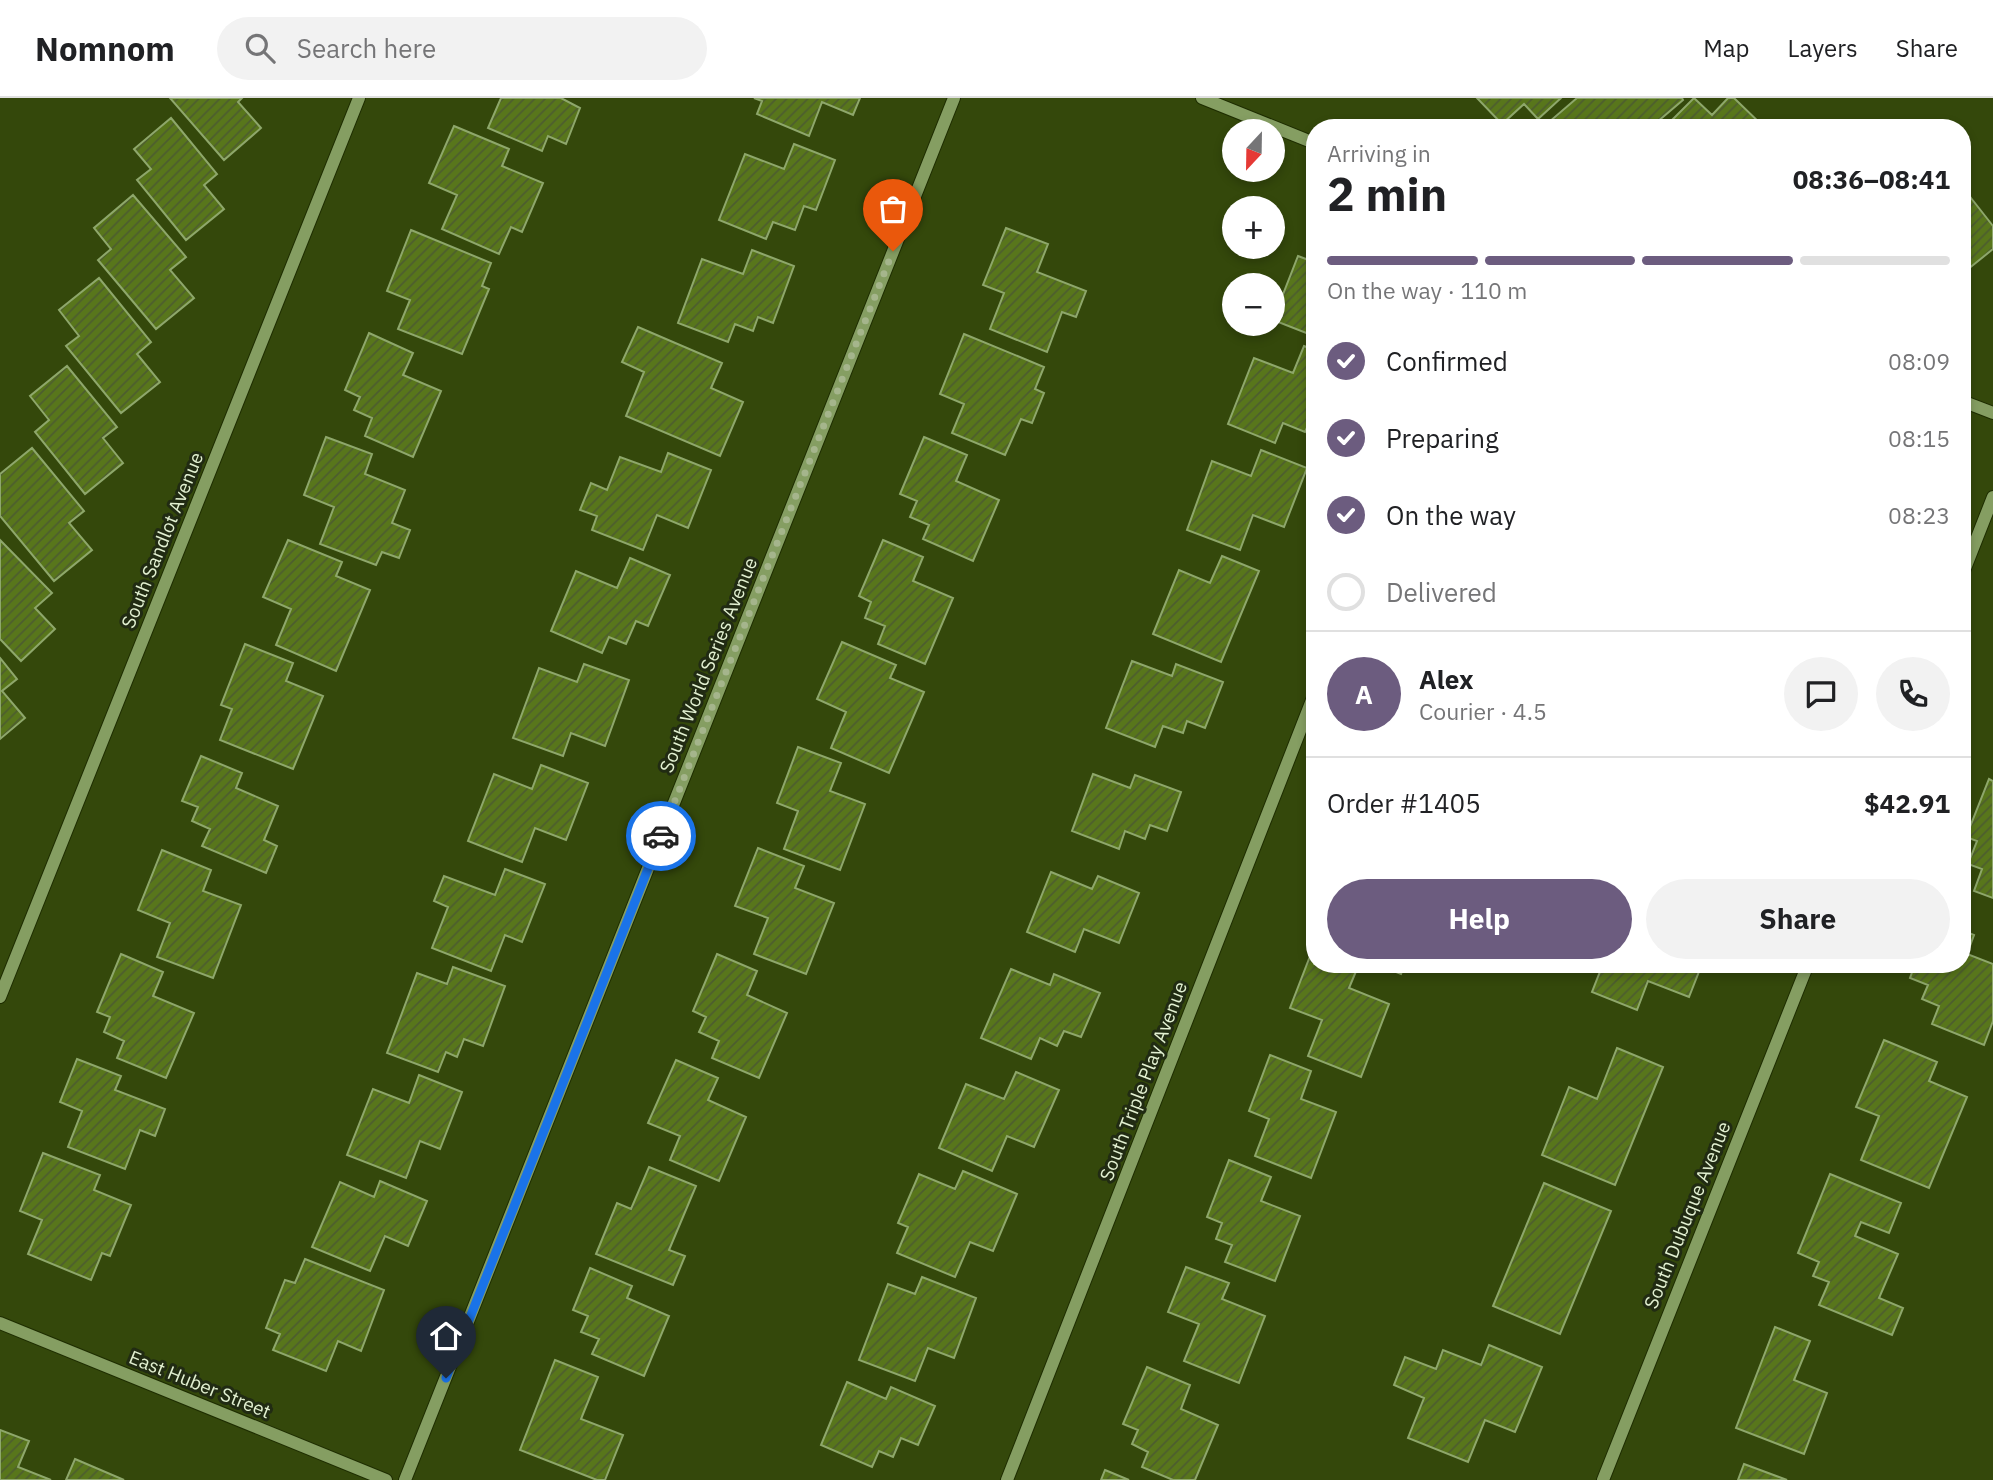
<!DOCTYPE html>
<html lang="en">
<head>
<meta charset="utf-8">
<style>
	:root { --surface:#fff; --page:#f2f2f2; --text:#202124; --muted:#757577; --line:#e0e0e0; --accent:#6c5c7f }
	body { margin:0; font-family:"IBM Plex Sans",sans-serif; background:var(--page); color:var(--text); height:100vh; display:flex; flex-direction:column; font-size:26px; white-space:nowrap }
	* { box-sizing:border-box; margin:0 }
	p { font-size:23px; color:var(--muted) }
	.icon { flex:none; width:38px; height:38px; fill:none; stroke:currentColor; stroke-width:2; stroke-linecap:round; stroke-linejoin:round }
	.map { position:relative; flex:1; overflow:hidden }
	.panel { position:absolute; left:1306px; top:21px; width:665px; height:854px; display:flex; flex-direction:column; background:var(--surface); border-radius:28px; box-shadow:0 4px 10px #0003 }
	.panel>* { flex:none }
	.needle { width:46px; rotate:202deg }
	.buttons { position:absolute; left:1222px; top:21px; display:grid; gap:14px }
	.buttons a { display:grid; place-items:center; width:63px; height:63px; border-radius:50%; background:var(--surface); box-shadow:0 4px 10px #0003; font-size:35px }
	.pin { position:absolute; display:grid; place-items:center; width:60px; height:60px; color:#fff; margin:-72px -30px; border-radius:50% 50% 50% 0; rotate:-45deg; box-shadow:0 0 7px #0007 }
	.pin .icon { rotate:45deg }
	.courier { position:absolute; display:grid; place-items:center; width:70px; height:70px; margin:-35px; border:5px solid #1a73e8; border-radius:50%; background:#fff; color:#222; box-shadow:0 2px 9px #0007 }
	.summary em { font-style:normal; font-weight:700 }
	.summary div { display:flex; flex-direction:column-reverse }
	.summary { display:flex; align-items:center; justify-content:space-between; height:119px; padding:0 21px }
	h1 { font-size:46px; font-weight:700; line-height:52px }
	.bar { display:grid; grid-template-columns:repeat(4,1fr); gap:10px 7px; align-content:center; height:84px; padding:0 21px }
	.bar i { height:9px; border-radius:5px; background:var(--line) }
	.bar .selected { background:var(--accent) }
	.bar p { grid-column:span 4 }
	.line { display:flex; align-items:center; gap:18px; padding:0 21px; border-top:2px solid var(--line) }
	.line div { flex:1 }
	.round { display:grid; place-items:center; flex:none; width:74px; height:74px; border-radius:37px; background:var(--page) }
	ol { padding:0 21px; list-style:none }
	li { display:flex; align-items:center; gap:21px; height:77px }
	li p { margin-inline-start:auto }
	li .icon { padding:7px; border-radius:50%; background:var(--accent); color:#fff; stroke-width:4 }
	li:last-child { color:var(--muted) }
	li i { width:38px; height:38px; border:4px solid var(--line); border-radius:50% }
	.action { display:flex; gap:14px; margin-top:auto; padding:14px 21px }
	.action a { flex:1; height:80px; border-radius:42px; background:var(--accent); color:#fff; font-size:28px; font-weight:700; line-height:80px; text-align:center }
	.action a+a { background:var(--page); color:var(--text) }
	header { display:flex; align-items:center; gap:42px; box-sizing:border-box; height:98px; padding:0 35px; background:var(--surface); border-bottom:2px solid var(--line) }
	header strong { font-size:33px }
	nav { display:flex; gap:38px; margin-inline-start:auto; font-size:24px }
	.search { width:490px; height:63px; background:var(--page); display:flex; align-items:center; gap:18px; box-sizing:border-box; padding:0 24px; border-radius:38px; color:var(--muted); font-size:26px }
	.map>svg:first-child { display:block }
	.building { fill:url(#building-hatch); stroke:#8ea76b; stroke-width:2 }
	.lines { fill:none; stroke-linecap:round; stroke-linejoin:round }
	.minor-casing { stroke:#1e2d00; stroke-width:14 }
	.minor { stroke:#859e62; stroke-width:12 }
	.done { stroke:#a5b58c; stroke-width:7; stroke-dasharray:0 12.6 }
	.route { stroke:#1a73e8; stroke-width:9 }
	.labels { text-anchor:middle; stroke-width:6; stroke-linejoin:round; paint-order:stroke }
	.street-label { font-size:19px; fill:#e2f0d1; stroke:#212b13 }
</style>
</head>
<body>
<header>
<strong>Nomnom</strong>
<div class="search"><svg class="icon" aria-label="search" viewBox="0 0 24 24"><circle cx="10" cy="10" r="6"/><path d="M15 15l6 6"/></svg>Search here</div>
<nav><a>Map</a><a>Layers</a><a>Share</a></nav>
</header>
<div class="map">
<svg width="1993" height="1382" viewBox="0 0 1993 1382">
	<defs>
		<pattern id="building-hatch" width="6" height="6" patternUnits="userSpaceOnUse" patternTransform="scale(1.75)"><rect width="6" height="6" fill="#58761b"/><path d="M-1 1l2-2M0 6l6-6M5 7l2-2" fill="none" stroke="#4d5d2f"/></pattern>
	</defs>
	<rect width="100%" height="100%" fill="#34480b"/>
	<!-- building -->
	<path class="building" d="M170,0H242L238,4L261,30L224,62Z
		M501,0H561L580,10L566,46L548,38L542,53L488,30Z
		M754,0H860L853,17L822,4L809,38L757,16L762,3Z
		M1477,0H1561L1538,21L1524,6L1502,26Z
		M1577,0H1682L1683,2L1650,30H1554L1549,24Z
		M1694,0L1712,17L1728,0H1734L1764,29L1664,30Z
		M171,20L217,76L204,87L224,111L186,142L137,82L151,71L134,51Z
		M454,28L509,51L502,68L543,85L522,134L511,129L499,156L442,131L457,97L429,85Z
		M794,46L835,62L816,112L804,108L795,132L773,124L766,141L719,122L745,56L784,71Z
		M133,97L186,159L170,172L194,200L156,231L98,162L111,151L94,130Z
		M1971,100L1993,128V151L1962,176V107Z
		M1006,130L1048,146L1037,174L1086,193L1076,219L1062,214L1047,254L990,231L1004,195L983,187Z
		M411,132L491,165L482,188L489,191L462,256L398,231L410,202L387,193Z
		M752,152L794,168L773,225L758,219L753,233L735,226L728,244L678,225L702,161L743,176Z
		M1298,158L1314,164V238L1273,222Z
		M99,180L151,244L137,256L160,284L121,315L66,248L79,238L59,212Z
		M638,229L722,265L711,290L743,304L720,358L626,318L644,274L622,264Z
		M369,235L413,255L403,277L441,293L413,359L365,338L372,320L354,312L360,299L345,292Z
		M964,236L1044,269L1035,291L1044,295L1032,325L1021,321L1005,357L952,335L964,306L940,296Z
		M1304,248L1314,252V315L1305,334L1283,325L1275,345L1228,326L1254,260L1293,275Z
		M67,268L117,329L103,340L123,365L85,396L35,334L49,322L30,298Z
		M326,339L372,356L365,376L405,392L392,425L410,432L399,460L382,454L376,467L320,446L334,409L304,397Z
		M924,339L967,357L956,383L999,402L973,463L923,441L929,427L910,419L917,403L900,396Z
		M32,350L84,413L69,425L92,452L54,483L0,418V376Z
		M1261,352L1307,370L1284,429L1253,417L1240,452L1187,432L1212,363L1251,378Z
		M668,355L711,372L688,430L657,417L643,452L592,432L597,418L580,412L591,385L607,392L620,359L661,374Z
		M0,442L52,495L35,510L55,531L21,563L0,541Z
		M288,442L342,464L336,478L370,492L336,573L276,547L291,511L263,499Z
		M883,442L923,459L913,483L953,500L925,566L878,546L885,528L865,520L871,504L859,498Z
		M1222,458L1259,473L1221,564L1153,536L1179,472L1210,485Z
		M630,460L670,477L648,528L636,523L626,546L609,539L602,555L551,533L576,473L617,490Z
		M842,544L896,567L890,580L924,594L889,675L831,650L846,614L817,601Z
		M245,546L293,565L286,583L323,598L293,671L220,642L232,611L221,607Z
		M0,560L17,581L2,593L25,620L0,641Z
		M1132,563L1172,578L1176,566L1223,584L1205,630L1187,623L1183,635L1163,628L1155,649L1106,630Z
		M584,566L629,582L605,648L571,635L563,658L513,640L539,570L577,584Z
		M798,649L841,665L830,693L865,706L840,772L784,751L798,713L777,705Z
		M201,658L242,675L236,690L278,708L264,742L277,748L266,775L202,748L210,731L192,723L198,709L182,703Z
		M541,667L588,685L566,742L535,730L522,764L468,743L494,676L532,691Z
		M1093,676L1130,690L1135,677L1181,694L1167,733L1150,727L1145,741L1125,733L1119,751L1072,733Z
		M1989,681L1993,683V800L1974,793L1982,771L1968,766L1977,743L1966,739Z
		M758,750L804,768L795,790L834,805L806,876L754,856L768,820L735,808Z
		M162,752L211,772L203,793L241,807L213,880L157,859L170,825L138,812Z
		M505,771L545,786L522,844L505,837L491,873L432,850L448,809L434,803L444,778L495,797Z
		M1051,774L1092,791L1098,778L1139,795L1119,845L1084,831L1075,854L1027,834Z
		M1962,832L1974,837L1967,856L1993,866V923L1984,947L1932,926L1939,908L1922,901L1928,887L1910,880L1915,866H1962Z
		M1312,853L1314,866H1345L1357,871L1349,890L1389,906L1361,979L1308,958L1322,922L1290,910Z
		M121,856L163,874L153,898L194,915L166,980L117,960L124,943L104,934L110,919L97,914Z
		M717,856L757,873L747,897L787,915L759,980L712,960L719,943L699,934L706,919L693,913Z
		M1376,866H1405L1401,876Z
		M1603,866H1702L1689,899L1648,883L1637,912L1592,894Z
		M453,869L505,888L483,948L464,941L457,959L446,954L438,974L387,955L417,875L447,886Z
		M1011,871L1050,887L1054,876L1100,895L1081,939L1064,933L1057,948L1040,940L1031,961L981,940Z
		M1884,942L1937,964L1929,983L1967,999L1929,1090L1861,1062L1879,1018L1856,1009Z
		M1617,950L1663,969L1615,1087L1542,1057L1569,989L1597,1001Z
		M1270,957L1311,973L1301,1001L1336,1014L1311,1080L1255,1058L1269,1021L1249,1013Z
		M77,961L121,978L115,992L165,1011L155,1038L140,1032L125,1071L68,1049L82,1013L60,1004Z
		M676,962L718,980L708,1002L746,1019L719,1083L670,1062L680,1038L648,1025Z
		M1016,974L1059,992L1034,1049L1007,1038L992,1073L939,1050L966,986L1004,1001Z
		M419,977L462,994L440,1051L420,1043L406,1080L347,1057L373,991L409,1005Z
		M43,1055L100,1077L94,1092L131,1107L110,1158L102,1155L91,1182L28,1156L42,1122L20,1113Z
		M1229,1062L1271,1079L1261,1103L1300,1118L1275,1183L1225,1164L1232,1147L1216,1141L1222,1125L1207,1119Z
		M649,1069L696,1088L669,1152L685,1158L673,1187L596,1156L617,1105L631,1111Z
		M963,1073L1017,1096L993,1153L970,1144L955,1179L897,1155L908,1129L898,1125L919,1076L955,1091Z
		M1830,1076L1901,1105L1889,1135L1861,1124L1855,1138L1898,1156L1879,1200L1903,1210L1892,1237L1819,1207L1829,1184L1813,1178L1819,1164L1798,1155Z
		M380,1083L427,1103L408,1148L385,1138L370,1173L312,1149L340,1084L374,1099Z
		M1544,1085L1611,1113L1560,1236L1493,1208Z
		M305,1161L384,1192L361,1253L338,1243L326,1273L273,1252L280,1236L266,1230L285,1182L295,1185Z
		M1186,1169L1229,1185L1222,1201L1265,1218L1239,1285L1184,1263L1199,1226L1168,1214Z
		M590,1170L632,1188L627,1200L669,1218L644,1278L592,1256L599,1241L581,1234L588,1218L573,1212Z
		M922,1179L976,1200L954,1260L928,1250L915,1283L859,1262L888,1186L915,1196Z
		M1775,1229L1810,1243L1794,1282L1827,1295L1804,1356L1736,1330Z
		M1489,1247L1542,1269L1515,1334L1485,1322L1468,1364L1408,1340L1424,1300L1394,1287L1405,1259L1436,1271L1443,1252L1481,1267Z
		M555,1262L598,1279L581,1321L623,1337L605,1382H597L520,1352Z
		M1147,1269L1190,1287L1181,1311L1218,1327L1195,1382H1173L1142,1369L1148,1354L1132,1346L1138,1332L1123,1326Z
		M847,1284L886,1301L891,1289L935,1308L918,1347L901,1340L893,1359L879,1353L872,1369L821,1347Z
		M0,1332L29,1343L18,1369L51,1382H0Z
		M75,1361L124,1382H66Z
		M1744,1366L1787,1382H1738Z
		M1105,1372L1129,1382H1101Z"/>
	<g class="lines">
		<defs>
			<path id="minor" d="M1202,0L1314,45
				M1962,303L1993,315
				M1962,478L1993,399
				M0,899L359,0
				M0,1225L386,1382
				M405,1382L954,0
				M1007,1382L1314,597
				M1603,1382L1808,866"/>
		</defs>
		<!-- minor casing -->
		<use href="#minor" class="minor-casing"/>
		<!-- minor -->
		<use href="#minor" class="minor"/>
	</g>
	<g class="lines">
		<!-- done -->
		<path class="done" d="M661,738L893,153"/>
		<!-- route -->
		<path class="route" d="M446,1280L661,738"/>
	</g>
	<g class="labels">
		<!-- street labels -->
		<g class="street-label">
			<text transform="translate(162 442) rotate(-68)" y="7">South Sandlot Avenue</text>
			<text transform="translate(708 567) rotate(-68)" y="7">South World Series Avenue</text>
			<text transform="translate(1143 983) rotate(-69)" y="7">South Triple Play Avenue</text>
			<text transform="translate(1687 1117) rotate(-68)" y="7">South Dubuque Avenue</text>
			<text transform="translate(200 1286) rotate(22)" y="7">East Huber Street</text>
		</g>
	</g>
</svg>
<div class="buttons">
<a><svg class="needle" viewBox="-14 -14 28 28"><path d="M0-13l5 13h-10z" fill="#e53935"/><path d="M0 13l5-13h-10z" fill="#757577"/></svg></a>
<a>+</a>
<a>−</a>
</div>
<div class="pin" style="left:893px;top:153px;background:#ea580c"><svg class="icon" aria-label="bag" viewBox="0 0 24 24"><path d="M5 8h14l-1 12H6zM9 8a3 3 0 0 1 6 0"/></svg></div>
<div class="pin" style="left:446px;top:1280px;background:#1f2937"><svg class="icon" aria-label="home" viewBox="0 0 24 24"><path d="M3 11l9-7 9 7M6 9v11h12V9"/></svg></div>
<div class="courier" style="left:661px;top:738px"><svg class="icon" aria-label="car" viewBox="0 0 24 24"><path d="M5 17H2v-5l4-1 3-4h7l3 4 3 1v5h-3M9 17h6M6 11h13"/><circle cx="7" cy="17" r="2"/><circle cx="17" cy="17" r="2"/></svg></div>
<section class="panel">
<div class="summary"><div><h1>2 min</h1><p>Arriving in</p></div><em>08:36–08:41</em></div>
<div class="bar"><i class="selected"></i><i class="selected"></i><i class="selected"></i><i></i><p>On the way · 110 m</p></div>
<ol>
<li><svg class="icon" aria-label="check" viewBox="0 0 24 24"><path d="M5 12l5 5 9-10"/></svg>Confirmed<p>08:09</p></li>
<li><svg class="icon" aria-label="check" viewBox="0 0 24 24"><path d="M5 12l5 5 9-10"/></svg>Preparing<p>08:15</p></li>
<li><svg class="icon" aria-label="check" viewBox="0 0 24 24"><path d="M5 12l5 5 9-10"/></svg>On the way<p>08:23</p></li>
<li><i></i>Delivered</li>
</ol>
<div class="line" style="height:126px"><b class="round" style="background:var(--accent);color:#fff">A</b><div><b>Alex</b><p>Courier · 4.5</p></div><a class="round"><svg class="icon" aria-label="chat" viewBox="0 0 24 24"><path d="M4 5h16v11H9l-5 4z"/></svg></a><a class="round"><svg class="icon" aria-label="phone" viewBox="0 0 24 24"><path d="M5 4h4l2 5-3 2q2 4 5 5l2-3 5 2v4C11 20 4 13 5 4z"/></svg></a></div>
<div class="line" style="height:91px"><div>Order #1405</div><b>$42.91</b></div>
<div class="action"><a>Help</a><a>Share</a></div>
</section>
</div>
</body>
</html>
